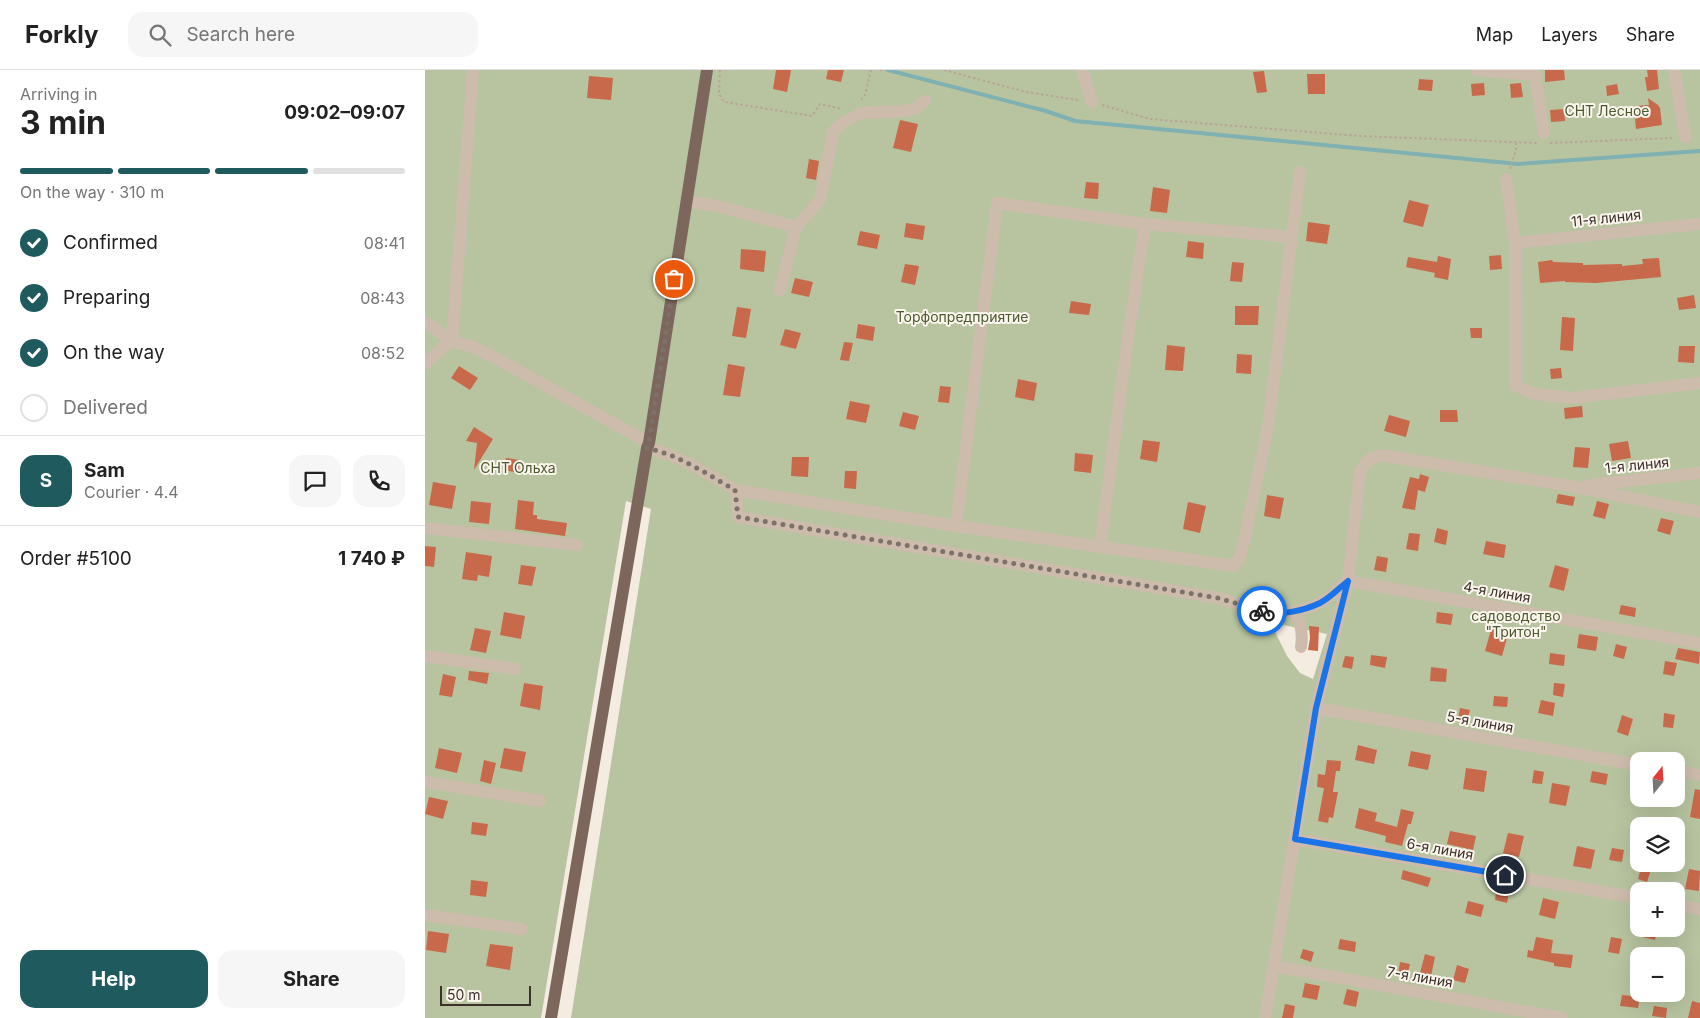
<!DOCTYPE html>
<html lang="en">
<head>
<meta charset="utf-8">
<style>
	:root { --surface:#fff; --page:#f6f6f6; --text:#222; --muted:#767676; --line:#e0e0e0; --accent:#1f5a5e }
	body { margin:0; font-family:Inter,sans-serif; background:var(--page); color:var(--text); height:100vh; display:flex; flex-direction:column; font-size:19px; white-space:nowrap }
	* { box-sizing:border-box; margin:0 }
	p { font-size:16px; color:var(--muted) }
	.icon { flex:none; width:28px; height:28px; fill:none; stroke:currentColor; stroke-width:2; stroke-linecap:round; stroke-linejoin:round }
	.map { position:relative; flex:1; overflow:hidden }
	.panel { display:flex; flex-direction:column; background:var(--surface); width:425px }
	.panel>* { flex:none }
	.needle { width:32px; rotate:18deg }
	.controls { position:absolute; left:1205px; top:682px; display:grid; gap:10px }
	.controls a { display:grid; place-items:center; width:55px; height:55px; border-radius:10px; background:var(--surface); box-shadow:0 5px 20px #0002; font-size:25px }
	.scale { position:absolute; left:15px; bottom:12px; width:91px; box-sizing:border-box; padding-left:5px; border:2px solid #3b302b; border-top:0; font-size:14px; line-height:18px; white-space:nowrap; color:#3b302b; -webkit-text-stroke:4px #fbf5ee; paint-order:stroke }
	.pin { position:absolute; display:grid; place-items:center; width:42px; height:42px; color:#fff; margin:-21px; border:2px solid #fff; border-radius:50%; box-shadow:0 1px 5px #0007 }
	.courier { position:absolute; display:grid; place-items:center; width:50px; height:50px; margin:-25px; border:4px solid #1a73e8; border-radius:50%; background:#fff; color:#222; box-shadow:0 1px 6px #0007 }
	.headline em { font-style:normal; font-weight:700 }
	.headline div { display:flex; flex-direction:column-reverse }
	.headline { display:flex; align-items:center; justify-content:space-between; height:85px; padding:0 20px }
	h1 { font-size:32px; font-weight:700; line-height:38px }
	.bar { display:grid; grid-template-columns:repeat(4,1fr); gap:8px 5px; align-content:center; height:60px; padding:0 20px }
	.bar i { height:6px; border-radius:4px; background:var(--line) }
	.bar .current { background:var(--accent) }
	.bar p { grid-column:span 4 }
	.line { display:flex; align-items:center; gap:12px; padding:0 20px; border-top:1px solid var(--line) }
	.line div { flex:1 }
	.round { display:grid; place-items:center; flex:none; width:52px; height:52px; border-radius:15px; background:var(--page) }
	ol { padding:0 20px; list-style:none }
	li { display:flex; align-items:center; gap:15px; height:55px }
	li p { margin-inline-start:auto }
	li .icon { padding:5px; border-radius:50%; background:var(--accent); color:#fff; stroke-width:4 }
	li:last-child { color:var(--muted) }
	li i { width:28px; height:28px; border:2px solid var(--line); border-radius:50% }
	.cta { display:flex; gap:10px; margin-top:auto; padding:10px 20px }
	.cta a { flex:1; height:58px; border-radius:15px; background:var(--accent); color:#fff; font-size:20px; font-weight:700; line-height:58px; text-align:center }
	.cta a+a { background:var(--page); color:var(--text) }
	header { display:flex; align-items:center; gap:30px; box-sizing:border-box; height:70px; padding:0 25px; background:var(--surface); border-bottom:1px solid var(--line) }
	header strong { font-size:24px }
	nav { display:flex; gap:28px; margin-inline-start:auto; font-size:18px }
	.search { width:350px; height:45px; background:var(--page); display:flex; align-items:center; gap:12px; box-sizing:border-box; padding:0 18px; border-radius:15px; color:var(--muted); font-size:19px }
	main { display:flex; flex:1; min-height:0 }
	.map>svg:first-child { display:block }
	.green { fill:#b8c4a0; fill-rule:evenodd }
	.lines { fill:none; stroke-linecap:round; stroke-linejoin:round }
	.stream { stroke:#7fb0b2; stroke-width:4 }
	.building { fill:#c8694b }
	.path { stroke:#b9a596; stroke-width:2; stroke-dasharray:2.5 2.5; stroke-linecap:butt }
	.minor { stroke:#cdbbac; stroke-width:12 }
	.major { stroke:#7d675c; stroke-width:12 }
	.done { stroke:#7c716b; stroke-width:5; stroke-dasharray:0 9 }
	.route { stroke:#1a73e8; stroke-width:6 }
	.labels { text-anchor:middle; stroke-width:4; stroke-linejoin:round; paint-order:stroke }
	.park-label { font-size:14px; fill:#4a5a2e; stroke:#fbf5ee }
	.street-label { font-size:14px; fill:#3b302b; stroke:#fbf5ee }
</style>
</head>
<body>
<header>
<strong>Forkly</strong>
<div class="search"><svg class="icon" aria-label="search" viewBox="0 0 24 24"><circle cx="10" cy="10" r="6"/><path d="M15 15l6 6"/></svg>Search here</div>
<nav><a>Map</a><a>Layers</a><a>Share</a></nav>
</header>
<main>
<section class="panel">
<div class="headline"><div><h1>3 min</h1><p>Arriving in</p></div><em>09:02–09:07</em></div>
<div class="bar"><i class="current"></i><i class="current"></i><i class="current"></i><i></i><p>On the way · 310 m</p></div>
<ol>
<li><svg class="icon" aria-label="check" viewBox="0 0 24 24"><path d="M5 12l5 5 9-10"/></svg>Confirmed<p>08:41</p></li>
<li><svg class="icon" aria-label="check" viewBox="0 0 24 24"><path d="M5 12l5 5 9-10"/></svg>Preparing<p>08:43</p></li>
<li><svg class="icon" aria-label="check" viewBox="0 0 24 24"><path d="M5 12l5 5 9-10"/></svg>On the way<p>08:52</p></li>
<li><i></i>Delivered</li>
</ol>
<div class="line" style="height:90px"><b class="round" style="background:var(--accent);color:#fff">S</b><div><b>Sam</b><p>Courier · 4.4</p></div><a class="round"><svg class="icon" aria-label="chat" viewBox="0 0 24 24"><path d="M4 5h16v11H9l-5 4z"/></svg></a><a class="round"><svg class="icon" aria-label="phone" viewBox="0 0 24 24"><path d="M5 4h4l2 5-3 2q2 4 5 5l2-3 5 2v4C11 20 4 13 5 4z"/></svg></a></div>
<div class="line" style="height:65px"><div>Order #5100</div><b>1 740 ₽</b></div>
<div class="cta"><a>Help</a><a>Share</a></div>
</section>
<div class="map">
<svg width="1275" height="948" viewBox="0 0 1275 948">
	<rect width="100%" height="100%" fill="#f4ebe1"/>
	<!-- green -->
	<path class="green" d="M0,0H1275V948H146L226,439L201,431L116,948H0ZM834,550L902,564L888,609L875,603L862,586L850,562ZM1214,691H1251V729H1214ZM1214,756H1251V794H1214ZM1214,821H1251V859H1214ZM1214,886H1251V924H1214Z"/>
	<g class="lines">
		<!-- stream -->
		<path class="stream" d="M463,0L621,41L650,51L713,57L1093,94L1275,81"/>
	</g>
	<!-- building -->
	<path class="building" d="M351,0H366L362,22L348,19Z
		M403,0H419L416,12L401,9Z
		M1120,0H1139L1140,10L1120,12Z
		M1222,0H1232L1234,19L1222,21L1220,7H1223Z
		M839,1L842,22L832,23L828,2Z
		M882,4H900V24H883Z
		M164,6L188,8L186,30L162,28Z
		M994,9L1008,10L1007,21L993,20Z
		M1059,13L1060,25L1047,26L1046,14Z
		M1096,13L1098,27L1086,28L1085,14Z
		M1192,14L1194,24L1182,26L1181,16Z
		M1223,28L1233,35L1235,38L1237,55L1211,59L1210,49L1213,48L1212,36L1224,35Z
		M1139,39L1140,51L1126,52L1125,40Z
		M475,50L493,54L486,82L468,78Z
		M384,89L394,91L391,110L381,108Z
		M661,112L674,113L673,129L659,128Z
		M728,117L745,120L742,143L725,141Z
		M984,130L1004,135L998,157L978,152Z
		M883,152L905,155L902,174L881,171Z
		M481,153L500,156L498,170L479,167Z
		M435,161L455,165L452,179L432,175Z
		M763,171L779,173L778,189L761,187Z
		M316,179L341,181L339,202L315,199Z
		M1076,185L1077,199L1065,200L1064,186Z
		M1013,186L1026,189L1023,210L1009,207L1010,203L981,197L983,187L1012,192Z
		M1234,188L1236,207L1171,213L1140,212V211L1115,213L1113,192L1127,190L1128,192L1158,193V195L1197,194V196L1218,194L1217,189Z
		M807,192L819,193L817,212L805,211Z
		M480,194L494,196L490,215L476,212Z
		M370,208L388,212L384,227L366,223Z
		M1269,225L1271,238L1254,240L1252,228Z
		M646,231L666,234L664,245L644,243Z
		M810,236H834L833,255H810Z
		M312,237L326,239L321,268L307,266Z
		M1137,247L1150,248L1148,281L1135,280Z
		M433,254L450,257L448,271L431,268Z
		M1045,258H1057V268H1046Z
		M360,259L376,263L371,279L355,275Z
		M419,272L428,273L424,291L415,290Z
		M742,275L760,277L758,301L740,300Z
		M1254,276H1270L1269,293L1253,292Z
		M812,284L827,285L826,304L811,303Z
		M303,294L320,297L315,327L298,325Z
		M34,296L53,308L45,320L26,308Z
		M1136,298L1137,308L1126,309L1125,299Z
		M593,309L612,313L609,331L590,327Z
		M515,316L526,317L524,333L513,332Z
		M425,331L445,335L441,353L421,349Z
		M1157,336L1158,347L1140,349L1139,338Z
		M1015,340H1032L1033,352H1015Z
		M478,342L494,346L490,360L474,356Z
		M964,345L985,351L981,367L959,361Z
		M49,357L68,369L49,400L52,373L41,371Z
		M718,370L735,372L732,392L715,389Z
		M1203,371L1206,388L1187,391L1184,374Z
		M1150,377L1165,378L1163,398L1148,397Z
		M650,383L668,385L666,403L649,401Z
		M367,387H384L383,407L366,406Z
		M81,388L95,390L93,403L79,400Z
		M420,401H432L431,419L419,418Z
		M995,404L1004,407L1000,422L993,420L990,440L977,438L985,407L994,409Z
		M8,412L31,416L27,439L4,435Z
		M1133,424L1150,427L1148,436L1131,433Z
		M842,425L859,428L855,449L839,446Z
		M93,430L109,432L108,445H112V449L142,453L140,466L90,459Z
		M46,431L66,433L64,454L44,452Z
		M1172,431L1184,434L1180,449L1168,446Z
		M763,432L781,436L775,463L758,459Z
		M1236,448L1249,451L1245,465L1232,461Z
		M1012,458L1023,461L1021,475L1009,472Z
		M984,463L995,464L993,481L981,479Z
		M1061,471L1081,475L1079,488L1058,484Z
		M0,476L11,477L9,497L0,496Z
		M41,482L67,486L64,507L53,505L52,511L37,509Z
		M952,486L963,488L961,502L949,500Z
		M96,495L111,497L107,516L93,514Z
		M1130,495L1144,499L1139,521L1124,517Z
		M1196,535L1211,538L1210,547L1194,544Z
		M79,542L100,546L96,569L75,565Z
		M1012,542L1028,544L1026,555L1011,553Z
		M884,556L894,557L893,581L883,580L885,568Z
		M1067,556L1084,561L1077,586L1060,581Z
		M50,558L66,561L61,583L45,580Z
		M1154,564L1173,567L1171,581L1152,578Z
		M1191,574L1202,577L1199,589L1188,586Z
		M1253,578L1275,582L1274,594L1250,589Z
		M1125,583L1140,585L1139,596L1124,594Z
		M946,585L962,587L960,598L945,595Z
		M920,586L929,587L927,599L917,597Z
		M1240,591L1252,593L1249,606L1238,604Z
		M1006,597L1022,599L1021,612L1005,611Z
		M44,601L64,603L62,614L43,610Z
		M18,604L31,607L27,627L14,625Z
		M99,613L118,616L115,640L95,636Z
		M1129,613L1140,614L1138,627L1128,625Z
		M1069,626L1083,627L1082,637L1068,636Z
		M1116,630L1130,633L1128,646L1113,643Z
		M1035,638L1045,640L1042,651L1033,649Z
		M1239,643L1250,645L1248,658L1238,657Z
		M1197,645L1208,649L1203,666L1192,662Z
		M933,675L952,680L949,694L930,690Z
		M14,678L37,683L32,703L10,698Z
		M79,678L101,682L97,702L75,698Z
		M986,681L1006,685L1003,700L983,696Z
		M59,690L71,693L66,714L55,711Z
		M902,690L916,691L915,701H911L908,722H913L908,748L904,747L903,753L893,751L899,718L892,717L893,704L900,705Z
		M1041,698L1062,701L1059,722L1038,719Z
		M1109,700L1119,702L1117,714L1107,713Z
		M1167,701L1183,704L1181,715L1165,712Z
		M1127,713L1145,716L1141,736L1124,733Z
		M1270,719L1275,720V749L1265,747Z
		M4,727L23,731L18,749L0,744Z
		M934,738L952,743L950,751L972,757L976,739L989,742L986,754H983L977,776L960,772L961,766L930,758Z
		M47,752L63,754L61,766L46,764Z
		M1025,761L1051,766L1048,780L1022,774Z
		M1083,763L1099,766L1094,787L1078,783Z
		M1152,776L1170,780L1166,799L1148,796Z
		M1187,778L1199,780L1197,792L1184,790Z
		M1217,794L1227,796L1222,812L1213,809Z
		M1264,799L1275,801L1274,821L1260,819Z
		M978,800L1006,808L1003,817L976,809Z
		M46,810L63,812L61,827L45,825Z
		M1072,815L1085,817L1082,833L1070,830Z
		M1118,828L1134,832L1130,849L1114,845Z
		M1043,831L1059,835L1056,847L1040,843Z
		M1219,859H1232L1230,870L1217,867Z
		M3,861L24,864L21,883L1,880Z
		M1111,867L1128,870L1126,883L1148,885L1146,898L1129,896V893L1102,887L1103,880L1108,881Z
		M1186,867L1197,869L1194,884L1183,882Z
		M915,869L931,872L930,882L913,879Z
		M65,874L88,877L85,900L61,896Z
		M878,879L889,882L886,892L875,888Z
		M1000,884L1010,887L1006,906L995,903Z
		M975,892L985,894L982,906L973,904Z
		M1032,895L1044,899L1040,913L1028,910Z
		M880,913L895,916L892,930L877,927Z
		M922,919L934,922L931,937L918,934Z
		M1197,925L1215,927L1213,938L1195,936Z
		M1267,931L1275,933V948H1263Z
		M860,934L870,936L868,948H857Z
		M1229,936L1242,938L1241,948L1227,946Z"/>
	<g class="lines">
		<!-- path -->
		<path class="path" d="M295,0L294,24L299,32L387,46L395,34L418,39
			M455,0H461
			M519,0L601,22L653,30
			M436,30L440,25L446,0
			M677,35L725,49L934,66L1112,73
			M1125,73L1247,68
			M1085,99L1091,80V73"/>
		<!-- minor -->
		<path class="minor" d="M657,0L667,32
			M1052,0L1109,5
			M1109,0L1119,63
			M1249,0L1260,67
			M1081,109L1090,173L1091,316L1110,324L1147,328L1275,313
			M261,131L292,136L371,157
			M1090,173L1275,154
			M355,220L371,157L395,130L408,62L417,53L436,43L481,41L491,38L500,31
			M0,252L27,271L48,0
			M0,294L17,278L27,271L45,276L65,285L224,373
			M222,378C254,385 282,404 311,420L313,447L793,528C829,538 859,551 895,533C905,528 914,518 923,511L1275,573
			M1164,415L1275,403
			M311,420L531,456L809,496L816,485L843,357L875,102
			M531,456L572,133L720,154L866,167
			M0,458L152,475
			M675,477L702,274L720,154
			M869,542C877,553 878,564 876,577
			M0,586L90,599
			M891,638L1214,695
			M1251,701L1275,705
			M0,712L115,731
			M869,769L1214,828
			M1251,835L1275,839
			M0,845L97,859
			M849,896L1137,948
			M840,948L891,638L923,511L935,401L944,389L956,385L1151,417L1275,442"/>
		<!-- major -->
		<path class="major" d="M126,948L222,378L224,373L282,0"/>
	</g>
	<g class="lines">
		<!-- done -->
		<path class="done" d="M249,209L224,373L222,378C254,385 282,404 310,420L313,447L793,528L837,541"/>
		<!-- route -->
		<path class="route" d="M837,541C855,546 878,541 895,533C905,528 914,518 923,511L891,638L870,769L1080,805"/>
	</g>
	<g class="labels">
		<!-- park labels -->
		<g class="park-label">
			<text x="1182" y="46">СНТ Лесное</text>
			<text x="537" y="252">Торфопредприятие</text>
			<text x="93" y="403">СНТ Ольха</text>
			<text x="1091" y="551">садоводство<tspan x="1091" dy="16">"Тритон"</tspan></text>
		</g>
		<!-- street labels -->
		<g class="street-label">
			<text transform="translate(1181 148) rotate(-6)" y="5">11-я линия</text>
			<text transform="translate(1212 395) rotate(-6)" y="5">1-я линия</text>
			<text transform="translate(1072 522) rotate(10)" y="5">4-я линия</text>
			<text transform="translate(1055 652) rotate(10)" y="5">5-я линия</text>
			<text transform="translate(1015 779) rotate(10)" y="5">6-я линия</text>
			<text transform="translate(995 907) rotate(10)" y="5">7-я линия</text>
		</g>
	</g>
</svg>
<div class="controls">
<a><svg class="needle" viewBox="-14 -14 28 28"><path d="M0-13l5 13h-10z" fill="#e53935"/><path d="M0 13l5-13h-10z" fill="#767676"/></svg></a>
<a><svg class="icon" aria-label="layers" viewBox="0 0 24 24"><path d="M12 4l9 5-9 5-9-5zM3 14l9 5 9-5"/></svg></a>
<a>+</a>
<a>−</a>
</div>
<div class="scale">50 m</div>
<div class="pin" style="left:249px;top:209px;background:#ea580c"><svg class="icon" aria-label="bag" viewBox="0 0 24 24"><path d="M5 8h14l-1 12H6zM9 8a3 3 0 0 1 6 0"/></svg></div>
<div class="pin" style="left:1080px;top:805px;background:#1f2937"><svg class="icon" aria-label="home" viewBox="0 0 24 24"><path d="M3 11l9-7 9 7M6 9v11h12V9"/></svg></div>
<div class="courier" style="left:837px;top:541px"><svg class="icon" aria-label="bike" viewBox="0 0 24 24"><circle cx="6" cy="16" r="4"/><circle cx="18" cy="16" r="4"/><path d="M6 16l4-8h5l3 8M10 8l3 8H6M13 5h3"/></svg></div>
</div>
</main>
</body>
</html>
